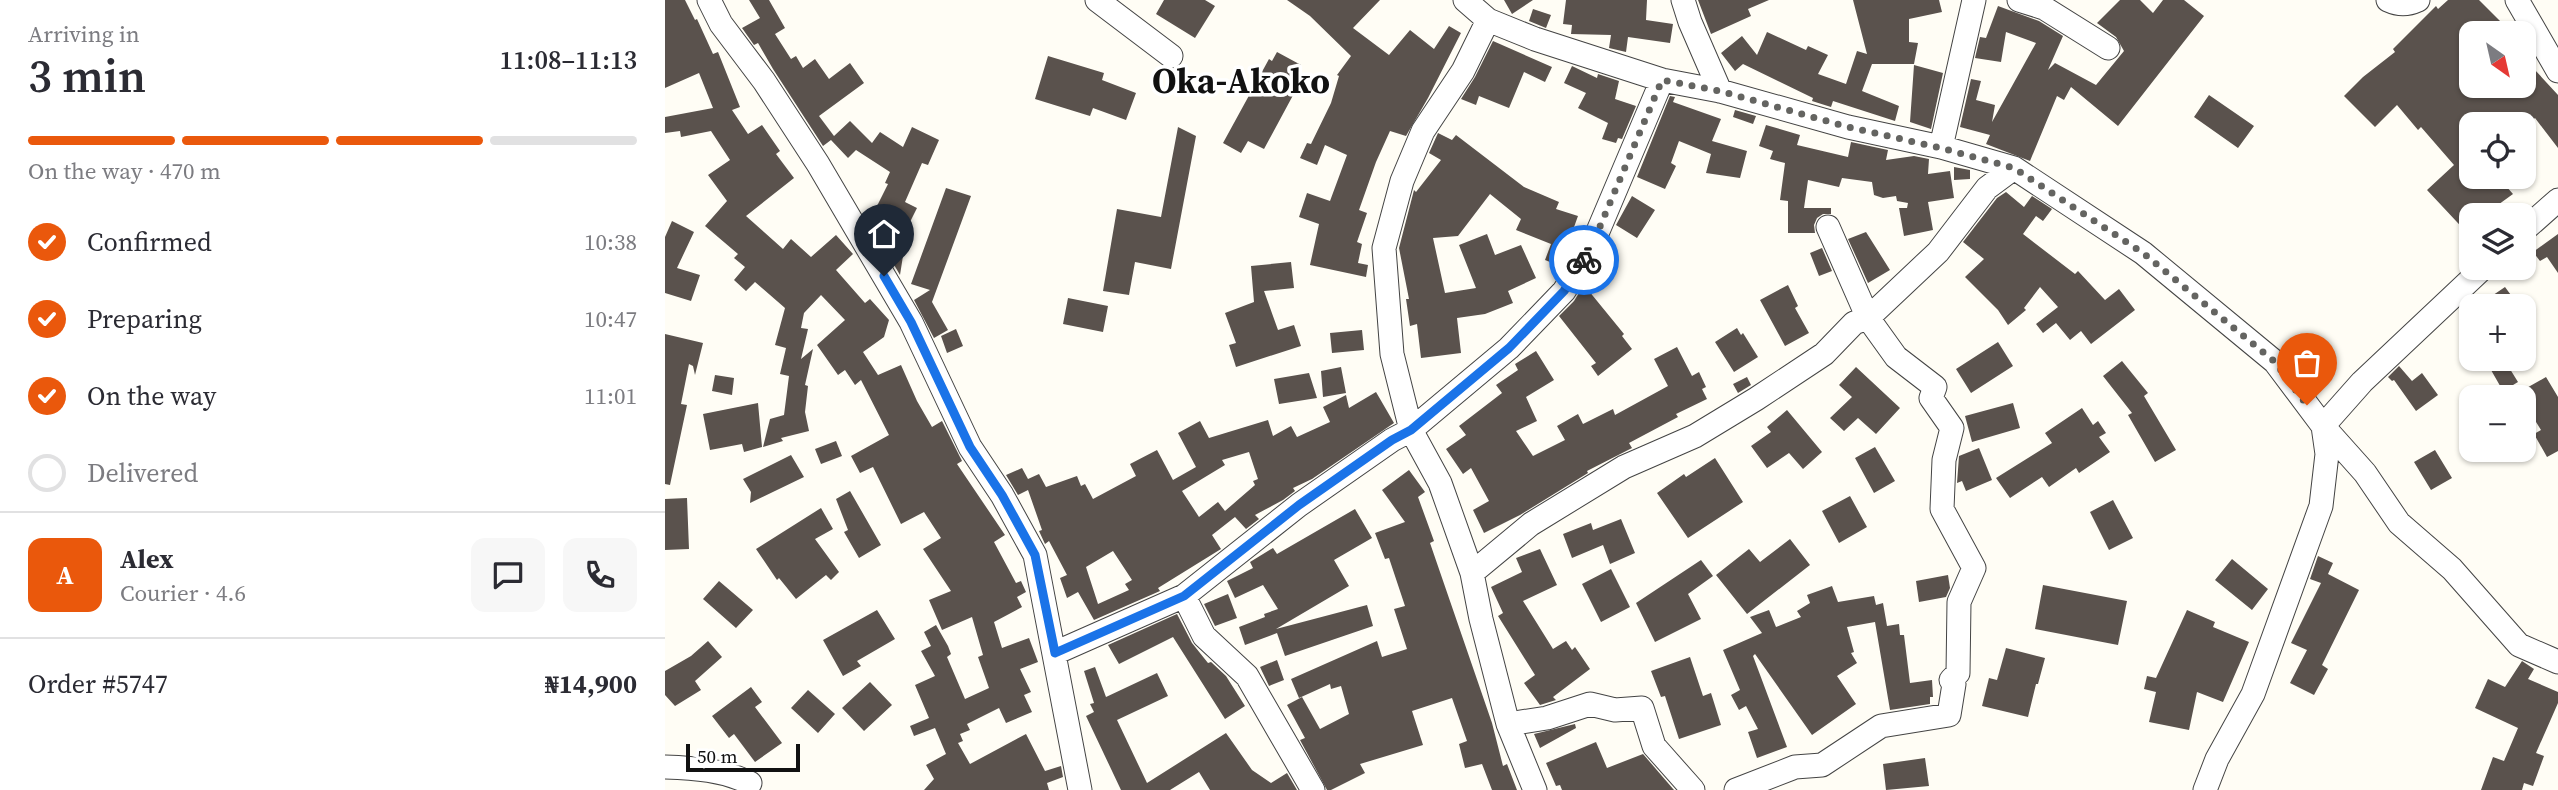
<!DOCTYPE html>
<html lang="en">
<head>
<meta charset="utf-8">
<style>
	:root { --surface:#fff; --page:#f7f7f7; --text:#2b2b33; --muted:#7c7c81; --line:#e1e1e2; --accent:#ea580c }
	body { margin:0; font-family:"Source Serif 4",serif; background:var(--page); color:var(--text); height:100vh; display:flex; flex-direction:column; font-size:26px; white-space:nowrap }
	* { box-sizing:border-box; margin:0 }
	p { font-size:23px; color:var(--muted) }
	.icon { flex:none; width:38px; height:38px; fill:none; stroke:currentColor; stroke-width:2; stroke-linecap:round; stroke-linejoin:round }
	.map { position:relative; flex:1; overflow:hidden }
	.side { display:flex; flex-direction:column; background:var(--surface); width:665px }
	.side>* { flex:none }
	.needle { width:46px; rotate:146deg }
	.fabs { position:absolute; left:1794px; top:21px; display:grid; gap:14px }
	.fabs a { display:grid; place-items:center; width:77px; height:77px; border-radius:14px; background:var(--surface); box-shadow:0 2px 5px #0004; font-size:35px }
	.scale { position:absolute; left:21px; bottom:18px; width:114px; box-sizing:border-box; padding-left:7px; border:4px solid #111; border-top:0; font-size:19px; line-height:24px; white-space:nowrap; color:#111; -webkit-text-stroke:5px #fff; paint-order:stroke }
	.pin { position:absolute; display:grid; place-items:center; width:60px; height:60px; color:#fff; margin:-72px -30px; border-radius:50% 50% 50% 0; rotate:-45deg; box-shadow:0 0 7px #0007 }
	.pin .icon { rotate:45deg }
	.courier { position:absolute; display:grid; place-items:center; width:70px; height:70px; margin:-35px; border:5px solid #1a73e8; border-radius:50%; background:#fff; color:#222; box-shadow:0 2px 9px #0007 }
	.head em { font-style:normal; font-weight:600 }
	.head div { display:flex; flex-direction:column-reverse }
	.head { display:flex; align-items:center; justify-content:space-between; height:119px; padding:0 28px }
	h1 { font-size:46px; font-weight:600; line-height:52px }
	.bar { display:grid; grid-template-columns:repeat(4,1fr); gap:10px 7px; align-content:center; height:84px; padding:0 28px }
	.bar i { height:9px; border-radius:5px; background:var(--line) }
	.bar .active { background:var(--accent) }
	.bar p { grid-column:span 4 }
	.line { display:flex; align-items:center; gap:18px; padding:0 28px; border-top:2px solid var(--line) }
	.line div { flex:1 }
	.round { display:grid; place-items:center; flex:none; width:74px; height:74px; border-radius:14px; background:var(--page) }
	ol { padding:0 28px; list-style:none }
	li { display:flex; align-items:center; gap:21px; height:77px }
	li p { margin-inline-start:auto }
	li .icon { padding:7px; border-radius:50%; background:var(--accent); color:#fff; stroke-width:4 }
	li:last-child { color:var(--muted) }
	li i { width:38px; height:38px; border:4px solid var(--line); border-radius:50% }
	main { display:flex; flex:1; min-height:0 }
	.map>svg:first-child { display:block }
	.building { fill:#5a524d; fill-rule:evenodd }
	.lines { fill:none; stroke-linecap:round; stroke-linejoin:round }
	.minor-casing { stroke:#444; stroke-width:25 }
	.minor { stroke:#fff; stroke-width:23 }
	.done { stroke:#646461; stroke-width:7; stroke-dasharray:0 12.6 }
	.route { stroke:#1a73e8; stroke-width:9 }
	.labels { text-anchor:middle; stroke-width:7; stroke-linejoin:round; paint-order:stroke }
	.town-label { font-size:35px; font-weight:bold; fill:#111; stroke:#fff }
</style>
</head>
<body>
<main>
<section class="side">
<div class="head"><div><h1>3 min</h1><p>Arriving in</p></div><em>11:08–11:13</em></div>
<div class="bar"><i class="active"></i><i class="active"></i><i class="active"></i><i></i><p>On the way · 470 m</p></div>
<ol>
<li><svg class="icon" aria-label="check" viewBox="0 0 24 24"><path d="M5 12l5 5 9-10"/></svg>Confirmed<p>10:38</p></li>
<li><svg class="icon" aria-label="check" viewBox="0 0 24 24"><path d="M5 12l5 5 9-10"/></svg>Preparing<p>10:47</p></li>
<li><svg class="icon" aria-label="check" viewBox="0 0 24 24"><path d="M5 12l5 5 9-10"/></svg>On the way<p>11:01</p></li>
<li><i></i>Delivered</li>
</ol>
<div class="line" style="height:126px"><b class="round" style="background:var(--accent);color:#fff">A</b><div><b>Alex</b><p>Courier · 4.6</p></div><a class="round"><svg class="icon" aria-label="chat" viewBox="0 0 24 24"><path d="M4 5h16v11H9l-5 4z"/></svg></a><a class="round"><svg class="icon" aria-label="phone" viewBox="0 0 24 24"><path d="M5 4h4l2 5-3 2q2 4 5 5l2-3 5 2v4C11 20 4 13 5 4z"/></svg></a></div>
<div class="line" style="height:91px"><div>Order #5747</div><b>₦14,900</b></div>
</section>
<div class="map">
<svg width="1893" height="790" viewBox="0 0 1893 790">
	<rect width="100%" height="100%" fill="#fffdf5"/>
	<!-- building -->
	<path class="building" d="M0,0H20L30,20L32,19L48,54L53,52L75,107L67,110L83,134L97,125L115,151L111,154L129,178L81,216L118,249L126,239L146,257L171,235L188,254L171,270L200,303L205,299L224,320L219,337L198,352L213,375L236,365L252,401L267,427L277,421L297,461L292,464L340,535L329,542L351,583L356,581L361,592L352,597L357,607L329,622L337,648L364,638L373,662L355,669L366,692L359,695L367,712L341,723L334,708L302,724L305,730L295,734L298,741L293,743L305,764L361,734L380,771L396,766L398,777L382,783L384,790H259L269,779L261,765L281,754L270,728L249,736L245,726L264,718L250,685L270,676L256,651L266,646L259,632L271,625L283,646L286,654L282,657L300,699L324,688L313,657L318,655L307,617L277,630L264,600L286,591L258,549L276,538L259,512L236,524L208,467L195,473L186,456L224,435L196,380L190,385L180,370L173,375L152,345L180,320L156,295L139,313L136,328L143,329L136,359L148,349L140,385L143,386L140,412L144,431L116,438L118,441L98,447L105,419L119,415L124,376L115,374L121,348L110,345L120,308L90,282L81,291L69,280L80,267L69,258L73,254L40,226L62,201L43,175L65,160L46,131L16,137L15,131L0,133V117L48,108L34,73L0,88Z
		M84,0H104L120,28L110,34L126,59L131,56L138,68L150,59L164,79L185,63L199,83L154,116L169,136L185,121L207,143L215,132L238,147L247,127L274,140L263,165L257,163L240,202L252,208L235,242L240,243L235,275L225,258L228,231L211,224L215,217L208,214L223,184L220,183L225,172L191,150L183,158L166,140L158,146L108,69L93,43L89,45L77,28L95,18Z
		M499,0H540L550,6L530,38L491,14Z
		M622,0H715L688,28L724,55L745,30L769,49L784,26L796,33L763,98L741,136L725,131L711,162L694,210L702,213L692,242L697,244L693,263L703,265L701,277L645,265L654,224L634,217L642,193L665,201L682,155L660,145L652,165L635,158L642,143L646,144L666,103L674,76L672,75L686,56L645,16Z
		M839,0H868L847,14Z
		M901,0H982L981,20L1008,24L1005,43L963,37L961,52L944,48L946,35L906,34L907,25L898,24Z
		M1033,0H1104L1083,9L1086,16L1046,34Z
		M1188,0H1274L1277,12L1244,19V42L1253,43L1249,64H1207L1197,91L1234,106L1230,121L1168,101L1166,107L1147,101L1148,98L1078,64L1070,71L1056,53L1077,36L1092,55L1102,32L1141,50L1143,46L1163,55L1153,74L1181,84L1192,51L1202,54Z
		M1455,0H1475L1488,13L1498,0H1519L1539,16L1453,126L1406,87L1399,100L1392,96L1365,161L1321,144L1325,135L1295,127L1306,79L1316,81L1311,100L1330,105L1327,122L1371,43L1341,32L1336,62L1310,58L1315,37L1321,38L1333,6L1374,21L1398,36L1383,70L1390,63L1431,85L1459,51L1451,37L1432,23Z
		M1783,0H1814L1847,33H1806V86H1843L1847,91L1852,86H1858V80L1870,70L1893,95V148L1870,118L1863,124H1806V177H1833L1848,194L1819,215H1806V237L1762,190L1789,165L1756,127L1753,130L1732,105L1710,127L1679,96L1698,77L1730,52L1728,49L1771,6L1773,9Z
		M868,9L886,15L881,28L864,21Z
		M828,41L887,67L880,82L859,72L844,108L814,96L811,105L796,99L810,77Z
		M612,52L636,65L632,72L643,78L638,89L633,86L599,149L583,141L576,153L558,143L604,59L607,61Z
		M383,56L439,73L437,80L471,93L461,120L428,108L425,116L370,99Z
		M1249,65L1278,73L1266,129L1245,122Z
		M907,66L932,78L933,74L954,81L950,99L971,106L957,139L953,138L951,143L937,139L943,123L913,108L921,93L899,83Z
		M1544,95L1589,126L1573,148L1529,117Z
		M1005,96L1010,97L1008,102L1056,119L1047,141L1082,151L1075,178L1041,173L1046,154L1014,141L1006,163L1011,166L1000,189L972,177Z
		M1070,110L1091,116L1088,124L1068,117Z
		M1101,125L1135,135L1132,145L1183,157L1186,142L1223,150L1221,160L1249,156L1264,159L1263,174L1285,171L1289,198L1263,202L1268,230L1239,236L1234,208H1242L1243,203L1232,201L1231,196L1218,198L1209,195L1207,182L1177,178L1174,187L1143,180L1139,208H1166V214H1158L1152,218L1149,225L1150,233H1123V201L1115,200L1120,163L1105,159L1108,151L1094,146Z
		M513,127L531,136L506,269L470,262L464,295L438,291L452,209L496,217Z
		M773,133L787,140L791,135L859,187L894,202L891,209L913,216L895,266L880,260L886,244L851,230L856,219L825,194L793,236L768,238L780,293L811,288L794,245L822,234L830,255L856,245L871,278L843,291L848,303L820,314L792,318L796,353L756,358L752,324L745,326L741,299H744L734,248L749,190L751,192L776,160L764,153Z
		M1289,167L1305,170V179L1289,180Z
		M281,188L306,196L267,302L283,330L269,338L249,300L265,290L246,284Z
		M1341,192L1359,207L1367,196L1387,209L1378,221L1371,216L1358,234L1410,274L1413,271L1440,300L1454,289L1470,310L1426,344L1416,331L1405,340L1391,323L1378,333L1371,324L1393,307L1375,287L1359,308L1361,310L1343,325L1333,310L1300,277L1319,259L1298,242L1332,198Z
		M967,196L990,210L972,238L951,225Z
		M7,221L29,232L12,268L35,275L26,301L0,293V237Z
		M1201,232L1225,270L1203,283L1183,239Z
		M1893,234V273L1882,257L1875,261L1868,252Z
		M1157,248L1167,271L1154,276L1145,253Z
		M626,262L629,288L599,291L613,330L629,325L636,346L571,367L564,345L571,343L560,313L589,302L586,266Z
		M919,285L959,334L957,336L967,349L933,376L926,366L931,363L894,316L909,301Z
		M1123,285L1133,306L1130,308L1144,333L1120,346L1095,300Z
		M1840,287L1854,306H1812Z
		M403,298L443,306L438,332L398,324Z
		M1072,328L1076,335L1078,333L1093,357L1069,372L1050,342Z
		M291,329L298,346L282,353L276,336Z
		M697,330L699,350L667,353L665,333Z
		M0,334L38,343L30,375L28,366L24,364L16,404L22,405L5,485L0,484Z
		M1333,342L1348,366L1306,393L1291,369Z
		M1012,347L1027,376L1034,372L1041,387L1037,389L1042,399L1011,414L1013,417L964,443L967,448L922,471L923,473L855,515L819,533L808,510L824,501L806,468L798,474L781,449L801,435L794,426L837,393L831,385L853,370L850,364L871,351L889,380L861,397L872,421L851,431L868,456L900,440L892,426L913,414L918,424L948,409L950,415L1003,386L989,359Z
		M1457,361L1483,393L1479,396L1511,450L1490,462L1463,415L1467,413L1438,376Z
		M1840,361L1853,382L1838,391L1826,370Z
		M1734,366L1747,381L1757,373L1773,395L1751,411L1729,380L1727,381L1723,377Z
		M676,367L681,393L658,397L656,371Z
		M1191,367L1235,408L1211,434L1193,418L1179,431L1165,418L1187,397L1174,385Z
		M644,373L652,398L614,404L609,379Z
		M50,375L69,378L67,395L47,391Z
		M1082,377L1086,385L1073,393L1068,384Z
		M1881,377L1893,397V451L1882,457L1869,434L1876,430L1858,401V390Z
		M711,392L729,423L647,479L628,488L630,491L618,500L590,515L594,519L581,529L570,517L547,535L556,549L493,588L495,591L429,620L413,592L402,598L395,578L402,575L384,541L380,544L374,531L377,530L363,490L353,495L341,475L357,468L363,479L374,474L381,487L412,476L416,486L420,484L428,499L471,476L465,464L492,450L508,480L531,467L513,433L535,421L544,438L603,420L608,436L626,426L632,437L665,422L658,407L681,395L684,408ZM584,452L593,479L588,481L590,485L560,511L553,502L534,517L517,491L560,465L557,460ZM448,551L467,580L460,584L464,590L433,604L421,567Z
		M93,403L97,447L79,452L77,444L45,450L38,414Z
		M1348,403L1355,428L1307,442L1300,416Z
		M1417,408L1428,425L1433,421L1441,433L1434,437L1445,452L1414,473L1411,468L1384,487L1377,477L1345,498L1331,478L1387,443L1380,433Z
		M1122,410L1157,452L1138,469L1124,453L1102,468L1086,446L1106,432L1102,427Z
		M171,441L177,456L156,464L150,449Z
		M1210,447L1230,481L1209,493L1190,458Z
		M1314,448L1327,480L1301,491L1297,481L1292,483L1294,456Z
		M1770,450L1787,478L1766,490L1749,462Z
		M126,455L139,477L85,503L86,492L78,479Z
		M1050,458L1078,502L1023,538L992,493L1019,474L1021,477Z
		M744,470L760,492L753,497L769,541L765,543L827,723L838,766L842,764L852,790H827L817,764L800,768L794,744L802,741L787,698L747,711L758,745L695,764L700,773L666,790H662L635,740L640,738L622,705L637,697L655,729L684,714L676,686L666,689L665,684L634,698L626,679L712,641L717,657L742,649L729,609L740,606L724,558L720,559L710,533L740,522L717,490Z
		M185,491L216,545L194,558L179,532L183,530L171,499Z
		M1185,496L1202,527L1174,543L1157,511Z
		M22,498L24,549L0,550V499Z
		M1448,500L1468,538L1444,550L1425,512Z
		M156,508L168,529L150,539L174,572L166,580L161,575L131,599L114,578L112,580L91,549Z
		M690,509L707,538L669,560L684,586L611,629L702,605L708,626L620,656L612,633L580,645L574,627L600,617L599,614L613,609L598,585L570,598L562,581L588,568L585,562L608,548L612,554Z
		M956,519L970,553L945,564L938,545L907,558L898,534L926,523L928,530Z
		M1125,539L1145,565L1082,614L1051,575L1084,549L1095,562Z
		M875,549L892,585L858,601L888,649L901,641L907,650L910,647L925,669L888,697L891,700L875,705L859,683L870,675L833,616L838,613L826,587L857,572L851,558Z
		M1653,556L1668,563L1663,574L1694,590L1657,665L1663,669L1649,695L1625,683L1642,650L1626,643L1656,583L1645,579Z
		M1567,559L1603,589L1587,610L1550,580Z
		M1036,560L1048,576L1023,594L1036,619L990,642L971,603Z
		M946,569L965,607L936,622L917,584Z
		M1283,575L1285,588L1281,597L1254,602L1251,581Z
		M54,581L88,610L71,628L38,599Z
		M1378,585L1462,601L1453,645L1370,629Z
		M1167,586L1173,602L1209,596L1211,605L1218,603L1222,626L1234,624L1235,635H1239L1245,683L1267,680L1268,697H1265V704L1225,710L1210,622L1182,627L1189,652L1186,653L1192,663L1172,676L1191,704L1147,735L1090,654L1088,656L1122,747L1092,758L1083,732L1093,729L1081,706L1074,710L1066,695L1075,690L1058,650L1097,633L1085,617L1104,610L1111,627L1136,617L1132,611L1145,603L1142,595Z
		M563,594L572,618L550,626L539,604Z
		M212,610L230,639L192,661L196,666L178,676L158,640Z
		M1522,610L1550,622L1548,627L1584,642L1558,702L1532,692L1524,730L1484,722L1491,692L1479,689L1482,676L1491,678Z
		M512,614L527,643L543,663L546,662L561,676L580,706L560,719L508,637L454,664L443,645Z
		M43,641L57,657L30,681L36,690L10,706L0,695V671L26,656Z
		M1341,648L1380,658L1373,684H1371L1363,717L1317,706L1324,678L1332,680Z
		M1025,657L1038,696L1046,693L1056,725L1014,739L1000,696L996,697L986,671Z
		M612,660L619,680L604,686L595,667Z
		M1857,661L1869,669L1863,679L1893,692V703L1871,753L1879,756L1868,786L1859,783L1857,790H1816L1828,757L1839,761L1853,728L1810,708L1823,679L1840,687Z
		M430,667L441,697L492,673L503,696L452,720L482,783L561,733L587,770L606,783L622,773L632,790H545L534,772L505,790H456L421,716L429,712L425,704L429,703L419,671Z
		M205,682L227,705L199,731L177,708Z
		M86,687L97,702L90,707L117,743L90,762L69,734L64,738L47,716Z
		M143,690L170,714L153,733L126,708Z
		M910,724L911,728L875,748L869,734Z
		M931,742L942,768L978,754L1009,790H897L895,785L891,786L881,763Z
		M1260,758L1264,786L1221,790L1218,764Z"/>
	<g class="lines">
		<defs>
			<path id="minor" d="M44,0L56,24L99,81L153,164L246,322L305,447L337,495L370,555L415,790
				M432,0L506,56
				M800,0L823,20L870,39L997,80L1055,91L1183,127L1276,147L1349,168L1478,253L1610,362L1658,426L1662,454L1656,506L1588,694L1552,759L1540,790
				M1018,0L1025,22L1055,91
				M1354,0L1379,8L1443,48
				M1723,0C1734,5 1742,5 1753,0
				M1852,0L1893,71
				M823,20L798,71L758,131L737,181L719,248L727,354L746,430L775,483L807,573L816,619L843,724L870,790
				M1276,147L1309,0
				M1858,231L1893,200
				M1818,268L1697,382L1658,426L1700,473L1734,523L1787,569L1854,645L1893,662
				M807,573L866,524L959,467L1030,436L1091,399L1159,354L1189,323L1203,318L1273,252L1322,188L1349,168
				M519,596L539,636L582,676L648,790
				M390,653L519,596L634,505L727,440L746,430L844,348L899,291L925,250L997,80
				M843,724L882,718L925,704L950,710L977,708L989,746L1028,790
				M0,767C30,768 58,770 85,783
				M1071,790L1130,767L1157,765L1216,726L1284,715L1289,684L1286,680L1293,673L1294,602L1309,568L1277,509L1279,460L1287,428L1266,398L1270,387L1231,357L1203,318L1163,227"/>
		</defs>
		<!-- minor casing -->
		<use href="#minor" class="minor-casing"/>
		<!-- minor -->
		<use href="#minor" class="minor"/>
	</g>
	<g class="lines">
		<!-- done -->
		<path class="done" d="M919,260L925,250L997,80L1055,91L1183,127L1276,148L1349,168L1478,253L1610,362L1642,405"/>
		<!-- route -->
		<path class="route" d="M219,276L246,322L305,447L337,495L370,555L390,653L519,596L634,505L727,440L746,430L844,348L899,291L919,260"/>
	</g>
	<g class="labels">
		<!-- town labels -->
		<g class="town-label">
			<text x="576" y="93">Oka-Akoko</text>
		</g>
	</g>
</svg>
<div class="fabs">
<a><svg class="needle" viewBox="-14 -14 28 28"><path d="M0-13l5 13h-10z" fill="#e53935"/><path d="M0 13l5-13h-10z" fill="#7c7c81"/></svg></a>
<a><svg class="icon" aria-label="locate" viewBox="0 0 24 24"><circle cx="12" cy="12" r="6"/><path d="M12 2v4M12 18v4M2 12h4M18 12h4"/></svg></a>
<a><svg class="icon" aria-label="layers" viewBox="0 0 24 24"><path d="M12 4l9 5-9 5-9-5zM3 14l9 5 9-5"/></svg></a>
<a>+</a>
<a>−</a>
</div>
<div class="scale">50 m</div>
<div class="pin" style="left:1642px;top:405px;background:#ea580c"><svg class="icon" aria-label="bag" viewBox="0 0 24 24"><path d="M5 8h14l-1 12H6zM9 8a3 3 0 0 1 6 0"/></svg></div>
<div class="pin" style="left:219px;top:276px;background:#1f2937"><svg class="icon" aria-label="home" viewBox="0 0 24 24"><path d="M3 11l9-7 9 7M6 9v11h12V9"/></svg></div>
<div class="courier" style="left:919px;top:260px"><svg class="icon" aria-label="bike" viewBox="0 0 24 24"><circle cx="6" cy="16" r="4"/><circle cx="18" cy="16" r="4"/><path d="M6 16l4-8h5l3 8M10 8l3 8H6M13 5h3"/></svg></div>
</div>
</main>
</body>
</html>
